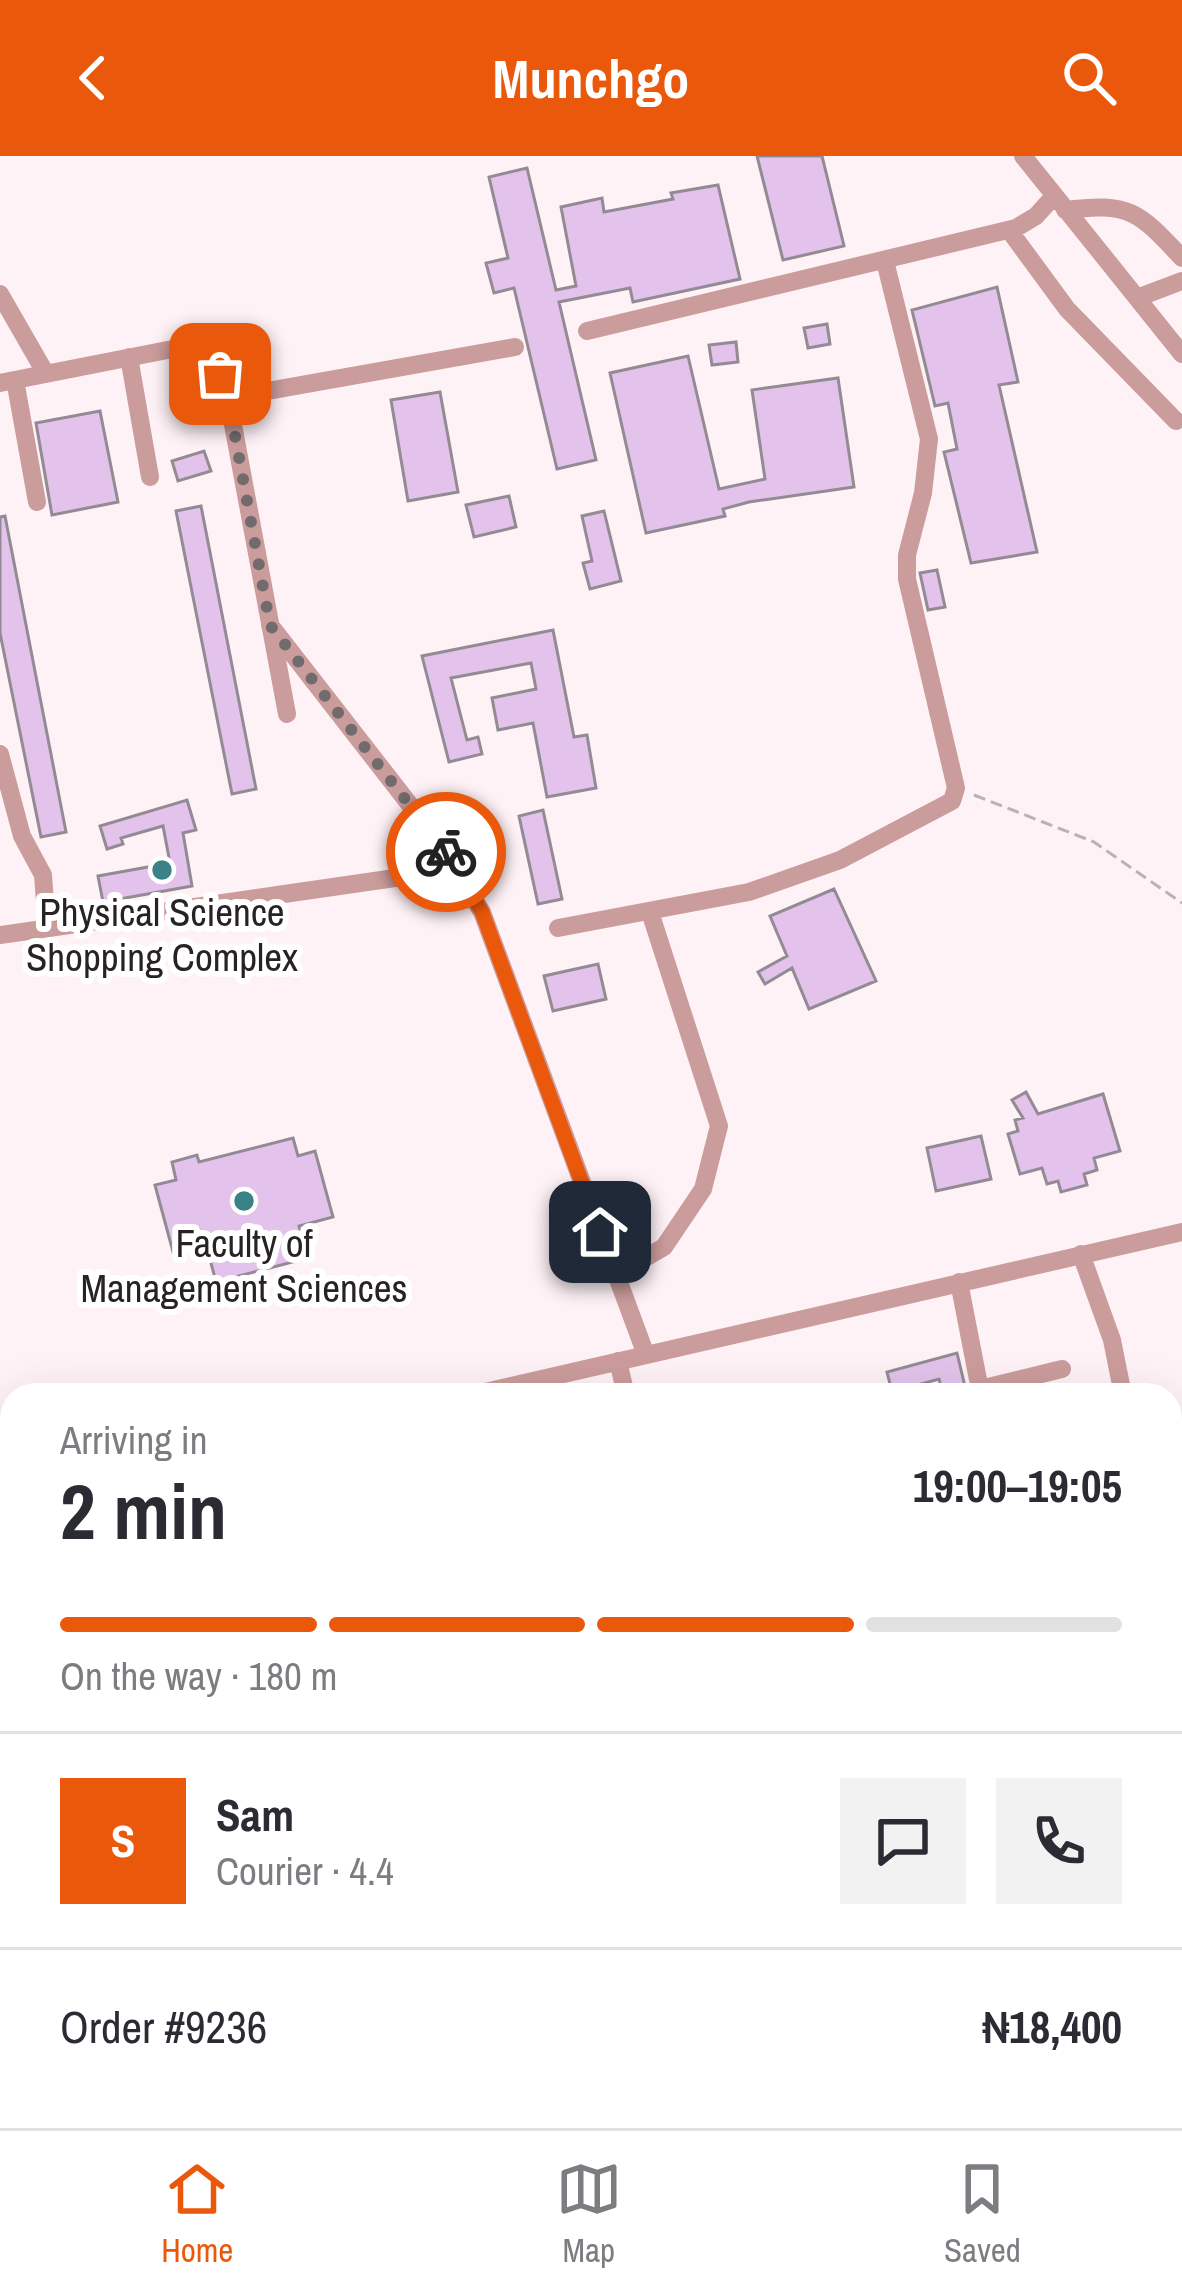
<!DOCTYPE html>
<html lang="en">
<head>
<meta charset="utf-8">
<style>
	:root { --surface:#fff; --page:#f2f2f3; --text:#2b2b33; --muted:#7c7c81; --line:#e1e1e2; --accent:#ea580c }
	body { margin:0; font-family:"Archivo Narrow",sans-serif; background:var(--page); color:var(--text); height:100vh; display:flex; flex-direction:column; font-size:45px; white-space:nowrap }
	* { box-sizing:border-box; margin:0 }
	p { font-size:39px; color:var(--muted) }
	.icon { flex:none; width:66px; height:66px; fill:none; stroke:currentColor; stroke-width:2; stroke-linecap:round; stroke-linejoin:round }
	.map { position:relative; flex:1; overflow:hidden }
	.details { position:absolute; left:0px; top:1227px; width:1182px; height:747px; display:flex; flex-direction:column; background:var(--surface); border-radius:36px 36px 0 0; box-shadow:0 12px 48px #0002 }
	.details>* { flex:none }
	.pin { position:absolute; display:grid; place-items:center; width:102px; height:102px; color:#fff; margin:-51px; border-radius:24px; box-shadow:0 6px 18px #0006 }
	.courier { position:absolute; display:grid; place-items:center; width:120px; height:120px; margin:-60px; border:9px solid #ea580c; border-radius:50%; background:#fff; color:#222; box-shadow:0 3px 15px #0007 }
	.head em { font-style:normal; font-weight:800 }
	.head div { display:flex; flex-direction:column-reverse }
	.head { display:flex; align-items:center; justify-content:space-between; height:204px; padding:0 60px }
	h1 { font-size:78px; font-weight:800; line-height:90px }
	.bar { display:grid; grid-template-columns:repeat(4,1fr); gap:18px 12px; align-content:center; height:144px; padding:0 60px }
	.bar i { height:15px; border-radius:9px; background:var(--line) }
	.bar .current { background:var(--accent) }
	.bar p { grid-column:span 4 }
	.line { display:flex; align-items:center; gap:30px; padding:0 60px; border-top:3px solid var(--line) }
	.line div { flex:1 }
	.round { display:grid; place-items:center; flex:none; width:126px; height:126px; border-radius:0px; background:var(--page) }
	header { display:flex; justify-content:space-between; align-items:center; height:156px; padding:0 60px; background:var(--accent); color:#fff; font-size:54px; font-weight:800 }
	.menu { display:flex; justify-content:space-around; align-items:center; height:168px; border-top:3px solid var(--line); background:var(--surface); font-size:33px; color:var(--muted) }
	.menu a { display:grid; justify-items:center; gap:6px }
	.menu .current { color:var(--accent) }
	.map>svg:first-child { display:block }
	.building { fill:#e3c3eb; stroke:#928b94; stroke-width:3 }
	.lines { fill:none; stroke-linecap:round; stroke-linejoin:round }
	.path { stroke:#bab0b5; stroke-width:3; stroke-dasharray:12 6; stroke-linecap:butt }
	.minor { stroke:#cb9c9c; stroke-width:18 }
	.done { stroke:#726b6e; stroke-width:12; stroke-dasharray:0 21.6 }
	.route { stroke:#ea580c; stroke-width:15 }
	.poi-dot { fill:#3a8287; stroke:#fff; stroke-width:4.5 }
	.labels { text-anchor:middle; stroke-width:12; stroke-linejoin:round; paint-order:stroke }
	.poi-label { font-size:39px; fill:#272224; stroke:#fff }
</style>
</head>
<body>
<header><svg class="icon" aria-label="back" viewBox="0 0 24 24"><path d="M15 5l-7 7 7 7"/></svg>Munchgo<svg class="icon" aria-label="search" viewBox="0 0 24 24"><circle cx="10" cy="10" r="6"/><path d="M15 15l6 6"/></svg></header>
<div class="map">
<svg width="1182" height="1972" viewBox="0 0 1182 1972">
	<rect width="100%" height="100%" fill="#fef2f7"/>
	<!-- building -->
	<path class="building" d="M757,0H822L844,90L783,104Z
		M527,12L556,134L576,130L561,51L602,42L604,56L673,43L671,37L718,29L740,123L633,146L630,132L559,146L596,304L557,313L514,132L494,137L486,107L508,102L489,21Z
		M997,131L1018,226L999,229L1037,396L971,407L944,296L957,293L948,247L935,250L912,154Z
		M827,168L830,188L808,192L804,172Z
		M736,186L738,206L712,209L709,189Z
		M688,200L719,333L765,323L752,234L838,222L854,331L749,346L723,353L725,360L646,377L610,217Z
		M440,236L458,336L408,345L391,244Z
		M100,255L118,346L52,359L36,267Z
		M204,295L211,315L178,325L172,305Z
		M509,340L516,371L474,381L466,349Z
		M201,350L256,633L232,638L176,355Z
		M604,355L621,425L590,433L583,407L592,405L582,360Z
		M5,360L66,676L41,681L0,477V361Z
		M937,414L945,451L928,454L920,417Z
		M553,474L574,581L587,579L596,632L547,641L533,567L498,574L492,542L536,533L531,507L451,522L467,584L478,581L482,598L449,606L422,500Z
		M187,644L196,674L183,677L192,730L103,746L98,720L170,707L163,670L121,682L123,688L107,693L100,670Z
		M543,654L562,743L538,748L519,660Z
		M834,733L876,825L809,853L792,812L765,828L758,816L787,800L770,760Z
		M598,808L606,843L553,855L544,820Z
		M1026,936L1038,958L1103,938L1120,995L1094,1002L1097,1014L1084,1018L1087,1029L1061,1036L1058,1025L1047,1028L1042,1012L1020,1018L1008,978L1018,975L1015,964L1023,962L1012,944Z
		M981,980L991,1023L936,1035L927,992Z
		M293,982L298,1000L315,995L333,1061L299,1070L308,1102L216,1126L206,1088L173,1096L155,1029L176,1024L172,1006L197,999L199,1006Z
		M957,1197L967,1239H943L939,1223L892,1236L887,1216Z
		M1182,1722V1827L1170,1830V1726Z
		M12,1767V1866L0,1870V1771Z"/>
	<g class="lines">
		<!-- path -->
		<path class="path" d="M974,639L1094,686L1182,747"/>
		<!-- minor -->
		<path class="minor" d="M1023,0L1182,198
			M1065,54C1130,46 1138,55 1182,102
			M1009,74L1067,153L1176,265
			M0,138L46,218
			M1137,142L1182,125
			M587,175L1016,72L1036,60L1054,40
			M129,201L150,321
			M15,224L37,346
			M0,227L198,188L212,195L228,242L287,558
			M228,242L515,191
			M270,469L438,685L482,756L646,1199
			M0,598L22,680L43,719L47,772
			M558,772L749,736L840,704L952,645L956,632L907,423V399L923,337L929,283L885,105
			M0,779L395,722L450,701
			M1081,1098L1112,1184L1123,1239
			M616,1119L664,1091L703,1033L719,970L650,756
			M959,1126L981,1239
			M618,1205L626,1239
			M980,1233L1062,1213
			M472,1239L1182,1076
			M1170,1307L1182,1313
			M0,1349L12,1346
			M0,1432L12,1475
			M1170,1957L1182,1953
			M555,1962L558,1972
			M761,1962L762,1972
			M450,1969L469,1962
			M1127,1972L1156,1962"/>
	</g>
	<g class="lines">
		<!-- done -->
		<path class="done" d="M220,218L228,242L270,469L446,696"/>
		<!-- route -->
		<path class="route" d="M446,696L482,756L600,1076"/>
	</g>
	<!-- markers -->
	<g class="poi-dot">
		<circle cx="162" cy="714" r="12"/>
		<circle cx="244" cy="1045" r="12"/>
	</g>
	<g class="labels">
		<!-- poi labels -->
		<g class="poi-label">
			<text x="162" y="770">Physical Science<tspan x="162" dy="45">Shopping Complex</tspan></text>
			<text x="244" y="1101">Faculty of<tspan x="244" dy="45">Management Sciences</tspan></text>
		</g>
	</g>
</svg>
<div class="pin" style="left:220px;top:218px;background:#ea580c"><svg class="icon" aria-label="bag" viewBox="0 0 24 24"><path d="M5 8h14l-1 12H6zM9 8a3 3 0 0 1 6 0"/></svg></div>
<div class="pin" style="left:600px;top:1076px;background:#1f2937"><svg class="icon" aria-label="home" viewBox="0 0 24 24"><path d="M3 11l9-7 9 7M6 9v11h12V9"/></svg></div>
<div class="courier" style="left:446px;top:696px"><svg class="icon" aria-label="bike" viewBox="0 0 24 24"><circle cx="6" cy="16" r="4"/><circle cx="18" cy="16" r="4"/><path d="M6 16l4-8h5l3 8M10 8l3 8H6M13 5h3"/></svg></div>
<section class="details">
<div class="head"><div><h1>2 min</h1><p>Arriving in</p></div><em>19:00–19:05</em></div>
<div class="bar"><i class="current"></i><i class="current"></i><i class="current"></i><i></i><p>On the way · 180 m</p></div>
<div class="line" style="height:216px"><b class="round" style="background:var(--accent);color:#fff">S</b><div><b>Sam</b><p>Courier · 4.4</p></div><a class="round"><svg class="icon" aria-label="chat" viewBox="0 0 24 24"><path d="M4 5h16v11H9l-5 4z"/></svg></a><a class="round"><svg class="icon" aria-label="phone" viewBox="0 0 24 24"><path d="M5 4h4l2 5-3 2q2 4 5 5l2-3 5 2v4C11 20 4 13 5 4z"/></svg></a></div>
<div class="line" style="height:156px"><div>Order #9236</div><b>₦18,400</b></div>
</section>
</div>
<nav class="menu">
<a class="current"><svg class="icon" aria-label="home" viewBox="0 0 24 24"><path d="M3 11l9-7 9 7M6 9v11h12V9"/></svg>Home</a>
<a><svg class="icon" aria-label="map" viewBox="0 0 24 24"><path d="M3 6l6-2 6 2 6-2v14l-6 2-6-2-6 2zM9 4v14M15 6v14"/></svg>Map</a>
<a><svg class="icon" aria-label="saved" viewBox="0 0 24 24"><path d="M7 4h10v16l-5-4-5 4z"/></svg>Saved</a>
</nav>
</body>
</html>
